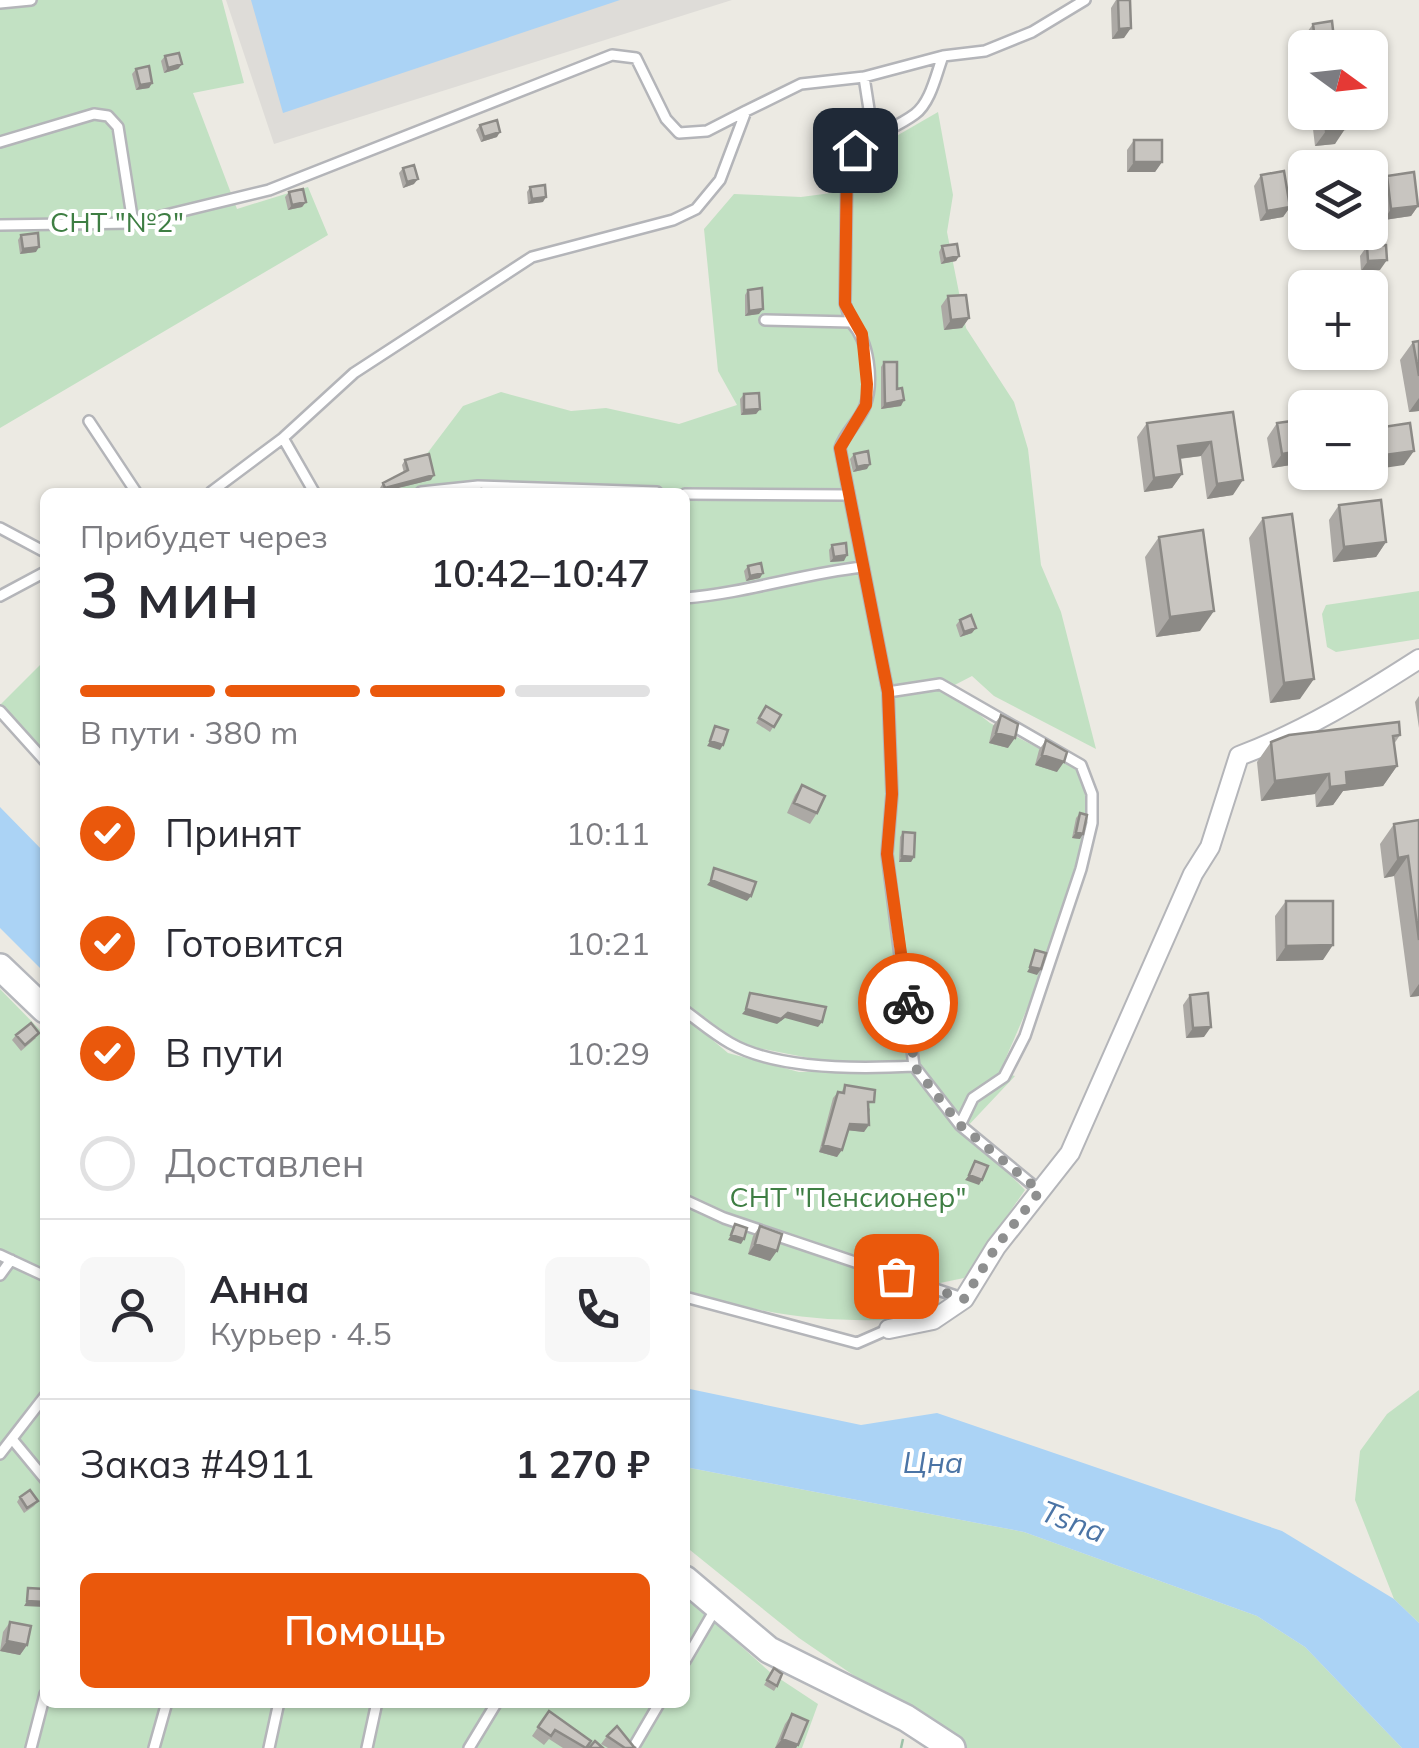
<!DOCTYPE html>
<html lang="ru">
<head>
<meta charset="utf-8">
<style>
	:root { --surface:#fff; --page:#f7f7f7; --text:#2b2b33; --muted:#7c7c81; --line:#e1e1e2; --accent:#ea580c }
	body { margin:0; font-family:Mulish,sans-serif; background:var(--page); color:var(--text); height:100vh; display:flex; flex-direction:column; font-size:38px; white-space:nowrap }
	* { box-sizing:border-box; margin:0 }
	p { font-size:32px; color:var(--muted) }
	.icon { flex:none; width:55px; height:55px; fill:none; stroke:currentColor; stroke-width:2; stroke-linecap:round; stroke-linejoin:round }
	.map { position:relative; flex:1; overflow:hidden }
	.sheet { position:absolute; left:40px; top:488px; width:650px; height:1220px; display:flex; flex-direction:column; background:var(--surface); border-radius:15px; box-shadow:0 2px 8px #0004 }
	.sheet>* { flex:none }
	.needle { width:65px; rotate:105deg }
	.buttons { position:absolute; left:1288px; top:30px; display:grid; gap:20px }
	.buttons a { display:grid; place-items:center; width:100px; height:100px; border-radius:15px; background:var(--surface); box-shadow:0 2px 8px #0004; font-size:50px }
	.pin { position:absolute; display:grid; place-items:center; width:85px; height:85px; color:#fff; margin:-42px; border-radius:20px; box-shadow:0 5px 15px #0006 }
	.courier { position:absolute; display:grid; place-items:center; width:100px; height:100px; margin:-50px; border:8px solid #ea580c; border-radius:50%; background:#fff; color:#222; box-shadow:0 2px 12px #0007 }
	.head em { font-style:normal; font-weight:600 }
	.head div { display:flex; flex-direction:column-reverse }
	.head { display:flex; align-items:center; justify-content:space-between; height:170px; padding:0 40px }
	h1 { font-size:65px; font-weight:600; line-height:75px }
	.bar { display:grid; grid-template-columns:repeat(4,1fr); gap:15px 10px; align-content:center; height:120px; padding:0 40px }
	.bar i { height:12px; border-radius:8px; background:var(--line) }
	.bar .active { background:var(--accent) }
	.bar p { grid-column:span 4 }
	.line { display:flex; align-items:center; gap:25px; padding:0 40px; border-top:2px solid var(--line) }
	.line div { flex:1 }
	.round { display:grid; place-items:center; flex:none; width:105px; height:105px; border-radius:15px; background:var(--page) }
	ol { padding:0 40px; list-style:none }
	li { display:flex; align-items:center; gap:30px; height:110px }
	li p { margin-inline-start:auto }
	li .icon { padding:10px; border-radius:50%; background:var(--accent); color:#fff; stroke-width:4 }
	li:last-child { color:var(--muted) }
	li i { width:55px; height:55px; border:5px solid var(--line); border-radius:50% }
	.button { display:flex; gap:20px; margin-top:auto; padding:20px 40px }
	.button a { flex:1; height:115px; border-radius:15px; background:var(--accent); color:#fff; font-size:40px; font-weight:600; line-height:115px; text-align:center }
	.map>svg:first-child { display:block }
	.industrial { fill:#dedcd8 }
	.green { fill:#c2e1c3 }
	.water { fill:#abd3f5 }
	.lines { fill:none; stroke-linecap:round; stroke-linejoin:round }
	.lane-casing { stroke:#b4b5b9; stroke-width:14 }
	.street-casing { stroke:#b4b5b9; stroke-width:22 }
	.secondary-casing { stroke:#b5b7bc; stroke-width:30 }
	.path { stroke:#9cc1a8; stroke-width:2.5; stroke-dasharray:10 5; stroke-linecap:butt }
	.lane { stroke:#fff; stroke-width:9 }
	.street { stroke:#fff; stroke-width:18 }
	.secondary { stroke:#fff; stroke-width:25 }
	.wall { fill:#aca9a5 }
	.shaded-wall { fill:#8c8a86 }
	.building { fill:#c8c5c0; stroke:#8c8a86; stroke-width:2.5 }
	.done { stroke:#8e8f8f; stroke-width:10; stroke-dasharray:0 18 }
	.route { stroke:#ea580c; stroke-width:12 }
	.labels { text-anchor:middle; stroke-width:8; stroke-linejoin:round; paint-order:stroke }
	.park-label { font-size:28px; fill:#3e7e43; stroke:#fff }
	.water-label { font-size:30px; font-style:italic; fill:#4b74a5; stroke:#fff }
</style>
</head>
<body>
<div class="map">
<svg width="1419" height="1748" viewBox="0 0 1419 1748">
	<rect width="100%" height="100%" fill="#eceae3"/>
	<!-- industrial -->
	<path class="industrial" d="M226,0H732L274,144Z"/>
	<!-- green -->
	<path class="green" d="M0,0H222L244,83L193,93L237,209L308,187L328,235L0,428Z
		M938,112L953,195L947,232L966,328L1014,402L1028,449L1041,565L1061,612L1096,749L994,696L972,676L947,689L990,723L1077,768C1113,830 1027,1006 1000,1072L1015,1076L965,1129L1025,1190L964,1278L940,1283L932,1318C836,1324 776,1319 685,1290V1017L728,1053L799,1072L907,1070L901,1062L824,1061L743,1045L685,1006V492H398L463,406L501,392L571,411L606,408L679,424L737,405L718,371L704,229L734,194L801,197L839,192L841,168Z
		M1419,591V639L1336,652L1327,647L1322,614L1326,605Z
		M42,663L45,665V751L19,730L0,705Z
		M0,989L45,1035V1702H685V1596L771,1673L818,1704L802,1748H0Z
		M1419,1390V1623L1394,1599L1355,1500L1360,1451L1387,1414Z
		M685,1467L1024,1532L1257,1616L1305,1647L1402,1748H960L799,1638L685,1546Z"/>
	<!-- water -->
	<path class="water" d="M251,0H620L283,113Z
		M0,807L45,853V973L0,928Z
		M685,1388L861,1425L937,1413L1282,1531L1394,1599L1419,1623V1748H1402L1305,1647L1257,1616L1024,1532L685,1467Z"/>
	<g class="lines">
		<defs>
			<path id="lane" d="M0,3L31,0
				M864,77L873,135
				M0,142L94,114L108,116L118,127L133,223
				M0,225L133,223L269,190L612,55L636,58L666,119L679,133L707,131L746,111
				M765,320L851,322C869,341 874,381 865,406C859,422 845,432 840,448L888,692L892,794L887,854L914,1066
				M851,322L845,303L847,161C865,135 891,132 915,114C931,102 936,74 943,56
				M89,421L136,492
				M283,438L314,492
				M211,492L283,438L354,373L532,257L673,220L696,209L720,180L746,111L801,84L864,77L943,56L985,51L1032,32L1085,0
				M421,492L478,486L657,492
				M685,494L848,495
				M0,528L45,552
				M0,596L45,572
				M685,598C746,593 801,574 862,567
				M888,692L940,684L1081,765L1092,794V823L1081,869L1025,1036L1004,1077L973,1098L960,1125
				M0,711L45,761
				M685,1011C700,1022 714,1034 730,1043C777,1070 861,1069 914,1066L960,1125L1040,1191
				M685,1200L724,1218L962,1298
				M0,1255L45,1276
				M0,1275L11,1260
				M685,1297L857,1343L889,1329
				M12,1439L45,1479
				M0,1454L45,1396
				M685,1661L716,1608
				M31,1748L45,1694
				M154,1748L167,1702
				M269,1748L279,1702
				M367,1748L377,1702
				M469,1748L497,1702
				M633,1748L660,1702"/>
			<path id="street" d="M889,1329L933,1320L964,1299L996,1247L1070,1153L1193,874L1210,847L1239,756C1305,731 1360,697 1419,659"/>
			<path id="secondary" d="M0,967L45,1010
				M685,1579L769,1650L906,1718L952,1748"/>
		</defs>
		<!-- lane casing -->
		<use href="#lane" class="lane-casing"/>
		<!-- street casing -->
		<use href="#street" class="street-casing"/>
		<!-- secondary casing -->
		<use href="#secondary" class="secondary-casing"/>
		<!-- path -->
		<path class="path" d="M901,1748L903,1739"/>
		<!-- lane -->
		<use href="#lane" class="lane"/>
		<!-- street -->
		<use href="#street" class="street"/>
		<!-- secondary -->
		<use href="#secondary" class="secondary"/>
	</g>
	<!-- wall -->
	<path class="wall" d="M1116,0H1130L1124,38L1112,39L1111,8Z
		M1313,24L1335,48H1305V63L1302,39Z
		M165,56L182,64L178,69L164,73L161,61Z
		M136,69L152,83L149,88L136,90L132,74Z
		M1311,112H1343L1335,144L1315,146Z
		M480,125L497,137L481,142L476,130Z
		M1134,140L1162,162L1155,172H1127V150Z
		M403,168L414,184L403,188L399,173Z
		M1261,175L1290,207L1283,217L1260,221L1254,186Z
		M1387,176L1418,206L1411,216L1384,220L1380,186Z
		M530,187L543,202L528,204L527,192Z
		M289,192L306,202L302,207L288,210L285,197Z
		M21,235L36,252L20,254L18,240Z
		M942,246L959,256L956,261L941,264L939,252Z
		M1367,246L1380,270L1361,271L1360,256Z
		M748,290L759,314L745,316V295Z
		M948,296L969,318L962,328L944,330L941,306Z
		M1419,341V411L1409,412L1400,360L1413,342Z
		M884,362L897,389L901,406L881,409V367Z
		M744,394L760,409L756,414L741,415L740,399Z
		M1233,412V495L1207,499L1201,456L1180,459L1182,474L1172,488L1144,492L1137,437L1147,423Z
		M1277,423L1295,440L1305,438V472H1355L1299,481L1297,464L1272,468L1267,438Z
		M854,454L867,469L853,472L850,459Z
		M405,460L431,480L381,492L380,488L383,483L404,473L402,465Z
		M1339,505L1386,542L1376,557L1333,562L1329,520Z
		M1263,518L1300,699L1270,703L1249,538Z
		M1159,537L1200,631L1156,637L1145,557Z
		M832,545L844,561L830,562L829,550Z
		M748,566L760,578L746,581L744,571Z
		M960,620L972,633L960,637L956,625Z
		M1419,696V728L1415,702Z
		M766,706L781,715L770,732L756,723Z
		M1001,715L1008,748L989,743L993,726Z
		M1400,735L1394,744L1397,766L1383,786L1343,791L1333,805L1316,807L1315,794L1261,801L1257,762L1271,742Z
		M1046,740L1057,772L1035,765L1039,750Z
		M802,785L817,813L810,824L787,813L795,795Z
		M1080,813V839L1072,838L1076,818Z
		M1419,820V996L1410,997L1394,876L1384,878L1380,844L1394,824Z
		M903,832L914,857L911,862H899L900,837Z
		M1286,901L1323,960L1276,961L1275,916Z
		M1190,995L1204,1037L1186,1038L1183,1005Z
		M16,1035L36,1038L21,1051L12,1040Z
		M845,1085L870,1109L864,1132L848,1130L837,1157L819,1152L833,1098L838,1092L841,1093Z
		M760,1226L770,1261L748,1254L753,1236Z
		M872,1264L890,1281L883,1291L863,1288L865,1274Z
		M20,1497L38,1501L34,1506L24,1513L17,1502Z
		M10,1622L27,1645L20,1655L0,1651L3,1632Z
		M774,1668L777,1686L774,1691L764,1685Z
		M549,1711L586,1748H563L549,1739L544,1745L532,1736Z
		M792,1714L798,1745L796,1748H775L785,1724Z
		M607,1736L636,1748H608L601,1744Z"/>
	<!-- shaded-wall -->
	<path class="shaded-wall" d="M1131,28L1124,38L1112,39L1119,29Z
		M182,64L178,69L164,73L168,68Z
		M152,83L149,88L136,90L140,85Z
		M1345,129L1335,144L1315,146L1326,131Z
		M500,132L497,137L481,142L484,137Z
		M1134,162H1162L1155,172H1127Z
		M418,179L414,184L403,188L407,182Z
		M546,197L543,202L528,204L532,199Z
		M306,202L302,207L288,210L292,205Z
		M1418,206L1411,216L1384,220L1391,209Z
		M1290,207L1283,217L1260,221L1267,211Z
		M39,247L36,252L20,254L23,249Z
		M959,256L956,261L941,264L945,259Z
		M1387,260L1380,270L1361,271L1368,261Z
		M763,309L759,314L745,316L749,311Z
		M969,318L962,328L944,330L951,320Z
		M1419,398V411L1409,412Z
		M904,400L901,406L881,409L885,404Z
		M760,409L756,414L741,415L744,410Z
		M1211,442L1201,456L1168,460L1178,446Z
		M1305,450L1297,464L1272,468L1282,454Z
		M1414,451L1404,465L1370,470V457Z
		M870,464L867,469L853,472L857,467Z
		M1305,472H1355L1299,481Z
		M1182,474L1172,488L1144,492L1154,478Z
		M434,475L431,480L382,492L385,488Z
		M1243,480L1233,495L1207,499L1217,484Z
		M1386,542L1376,557L1333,562L1344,547Z
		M847,555L844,561L830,562L834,557Z
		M763,573L760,578L746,581L750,576Z
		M1214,611L1200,631L1156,637L1170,617Z
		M976,628L972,633L960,637L964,632Z
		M1314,679L1300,699L1270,703L1284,683Z
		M996,733L1015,738L1008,748L989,743Z
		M710,741L723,745L720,750L707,746Z
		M1042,755L1064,762L1057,772L1035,765Z
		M1397,766L1383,786L1343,791L1333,805L1316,807L1330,787L1346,772Z
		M1329,774L1315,794L1261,801L1275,781Z
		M1076,832L1083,834L1080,839L1072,838Z
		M902,856L914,857L911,862H899Z
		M1408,856L1394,876L1384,878L1398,858Z
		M711,880L751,896L747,901L707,885Z
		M1333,945L1323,960L1276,961L1286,946Z
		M1030,967L1041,969L1037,975L1027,972Z
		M1419,984V996L1410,997Z
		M746,1009L788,1013L822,1022L818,1027L785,1018L777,1024L742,1014Z
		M1211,1027L1204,1037L1186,1038L1193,1028Z
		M850,1124L869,1125L864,1132L845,1130Z
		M823,1145L842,1150L837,1157L819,1152Z
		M969,1175L982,1180L979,1185L965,1180Z
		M731,1235L744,1239L741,1244L728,1240Z
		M755,1244L777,1251L770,1261L748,1254Z
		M870,1278L890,1281L883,1291L863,1288Z
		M27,1601L45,1602V1606L44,1607L24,1606Z
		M7,1641L27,1645L20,1655L0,1651Z
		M782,1739L798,1745L796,1748H775Z"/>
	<!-- building -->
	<path class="building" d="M1118,0H1130L1131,28L1119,29Z
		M1332,21L1335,48H1316L1313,24Z
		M179,53L182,64L168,68L165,56Z
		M149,66L152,83L140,85L136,69Z
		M1324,112H1343L1345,129L1326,131Z
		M497,120L500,132L484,137L480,125Z
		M1134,140H1162V162H1134Z
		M414,165L418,179L407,182L403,168Z
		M1284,171L1290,207L1267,211L1261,175Z
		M1414,172L1418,206L1391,209L1387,176Z
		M545,185L546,197L532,199L530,187Z
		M303,189L306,202L292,205L289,192Z
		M38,233L39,247L23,249L21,235Z
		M957,244L959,256L945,259L942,246Z
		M1386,245L1387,260L1368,261L1367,246Z
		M762,288L763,309L749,311L748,290Z
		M966,295L969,318L951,320L948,296Z
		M1419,341V376L1413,342Z
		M884,362H897V389L902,388L904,400L885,404Z
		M759,393L760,409L744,410V394Z
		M1233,412L1243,480L1217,484L1211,442L1178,446L1182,474L1154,478L1147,423Z
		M1292,421L1295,440L1305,438V450L1282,454L1277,423Z
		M1410,423L1414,451L1370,457V429Z
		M868,451L870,464L857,467L854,454Z
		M429,454L434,475L385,488L383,483L408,470L405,460Z
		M481,489V492H469L468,490Z
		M1381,500L1386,542L1344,547L1339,505Z
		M1292,514L1314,679L1284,683L1263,518Z
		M1203,530L1214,611L1170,617L1159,537Z
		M846,543L847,555L834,557L832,545Z
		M761,563L763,573L750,576L748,566Z
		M971,615L976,628L964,632L960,620Z
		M766,706L781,715L774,727L759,718Z
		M1001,715L1018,724L1015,738L996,733Z
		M1399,722L1400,735L1393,736L1397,766L1346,772L1347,785L1330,787L1329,774L1275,781L1271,742L1289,735Z
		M715,726L728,730L723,745L710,741Z
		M1046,740L1067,752L1064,762L1042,755Z
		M802,785L825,796L817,813L794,803Z
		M1080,813L1087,815L1083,834L1076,832Z
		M1419,820V940L1408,856L1398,858L1394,824Z
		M903,832L915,833L914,857L902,856Z
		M714,868L756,882L751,896L711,880Z
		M1286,901H1333V945L1286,946Z
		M1035,950L1046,953L1041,969L1030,967Z
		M750,993L826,1007L822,1022L788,1013L781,1019L746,1009Z
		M1208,993L1211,1027L1193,1028L1190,995Z
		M31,1023L39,1033L25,1045L16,1035Z
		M845,1085L875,1090L874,1102H868L869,1125L850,1124L842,1150L823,1145L838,1092L844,1093Z
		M975,1161L988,1166L982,1180L969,1175Z
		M735,1224L747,1228L744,1239L731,1235Z
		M760,1226L782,1234L777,1251L755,1244Z
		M872,1264L891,1270L890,1281L870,1278Z
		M30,1490L38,1501L27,1508L20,1497Z
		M28,1588L45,1589V1602L27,1601Z
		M10,1622L31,1626L27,1645L7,1641Z
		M774,1668L782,1674L777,1686L767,1680Z
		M549,1711L591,1741L586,1748L555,1730L551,1736L538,1727Z
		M792,1714L808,1721L798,1745L782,1739Z
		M617,1726L634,1747L636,1748H625L607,1736Z
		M595,1741L603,1748H589Z"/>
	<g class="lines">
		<!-- done -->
		<path class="done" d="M896,1276L964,1299L996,1247L1040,1191L960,1125L914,1066L908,1003"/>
		<!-- route -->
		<path class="route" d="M855,150L847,161L845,304L862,334L867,384L866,405L840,448L888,692L892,794L887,854L908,1003"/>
	</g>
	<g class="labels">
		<!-- park labels -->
		<g class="park-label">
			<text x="117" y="232">СНТ "№2"</text>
			<text x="848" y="1207">СНТ "Пенсионер"</text>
		</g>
		<!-- water labels -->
		<g class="water-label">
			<text x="933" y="1473">Цна</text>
			<text transform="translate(1073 1522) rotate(21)" y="10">Tsna</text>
		</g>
	</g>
</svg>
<div class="buttons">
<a><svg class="needle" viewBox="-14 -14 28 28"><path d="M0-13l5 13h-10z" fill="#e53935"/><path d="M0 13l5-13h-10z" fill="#7c7c81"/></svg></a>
<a><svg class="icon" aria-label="layers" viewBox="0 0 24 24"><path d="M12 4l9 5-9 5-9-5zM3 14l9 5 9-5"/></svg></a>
<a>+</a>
<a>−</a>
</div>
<div class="pin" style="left:896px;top:1276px;background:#ea580c"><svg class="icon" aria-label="bag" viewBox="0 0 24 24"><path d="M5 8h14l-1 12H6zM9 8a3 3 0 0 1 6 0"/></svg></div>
<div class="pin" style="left:855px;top:150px;background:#1f2937"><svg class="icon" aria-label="home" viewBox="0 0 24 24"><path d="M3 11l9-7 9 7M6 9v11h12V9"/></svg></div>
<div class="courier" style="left:908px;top:1003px"><svg class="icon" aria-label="bike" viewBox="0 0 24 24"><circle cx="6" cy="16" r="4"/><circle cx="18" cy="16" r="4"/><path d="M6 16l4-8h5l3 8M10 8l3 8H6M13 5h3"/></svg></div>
<section class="sheet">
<div class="head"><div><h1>3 мин</h1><p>Прибудет через</p></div><em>10:42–10:47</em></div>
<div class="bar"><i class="active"></i><i class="active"></i><i class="active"></i><i></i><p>В пути · 380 m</p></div>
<ol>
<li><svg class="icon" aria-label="check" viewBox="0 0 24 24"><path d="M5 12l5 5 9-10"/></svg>Принят<p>10:11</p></li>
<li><svg class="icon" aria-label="check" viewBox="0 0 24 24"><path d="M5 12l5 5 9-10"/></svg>Готовится<p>10:21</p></li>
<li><svg class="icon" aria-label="check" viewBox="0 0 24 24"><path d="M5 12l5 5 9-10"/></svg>В пути<p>10:29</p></li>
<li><i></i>Доставлен</li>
</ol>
<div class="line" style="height:180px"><a class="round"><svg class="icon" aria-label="person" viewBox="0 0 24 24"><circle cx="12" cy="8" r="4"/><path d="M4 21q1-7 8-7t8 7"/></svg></a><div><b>Анна</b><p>Курьер · 4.5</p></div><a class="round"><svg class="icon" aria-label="phone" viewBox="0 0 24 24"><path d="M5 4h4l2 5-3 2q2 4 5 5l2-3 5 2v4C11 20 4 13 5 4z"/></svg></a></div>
<div class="line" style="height:130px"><div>Заказ #4911</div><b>1 270 ₽</b></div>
<div class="button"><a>Помощь</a></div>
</section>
</div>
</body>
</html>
